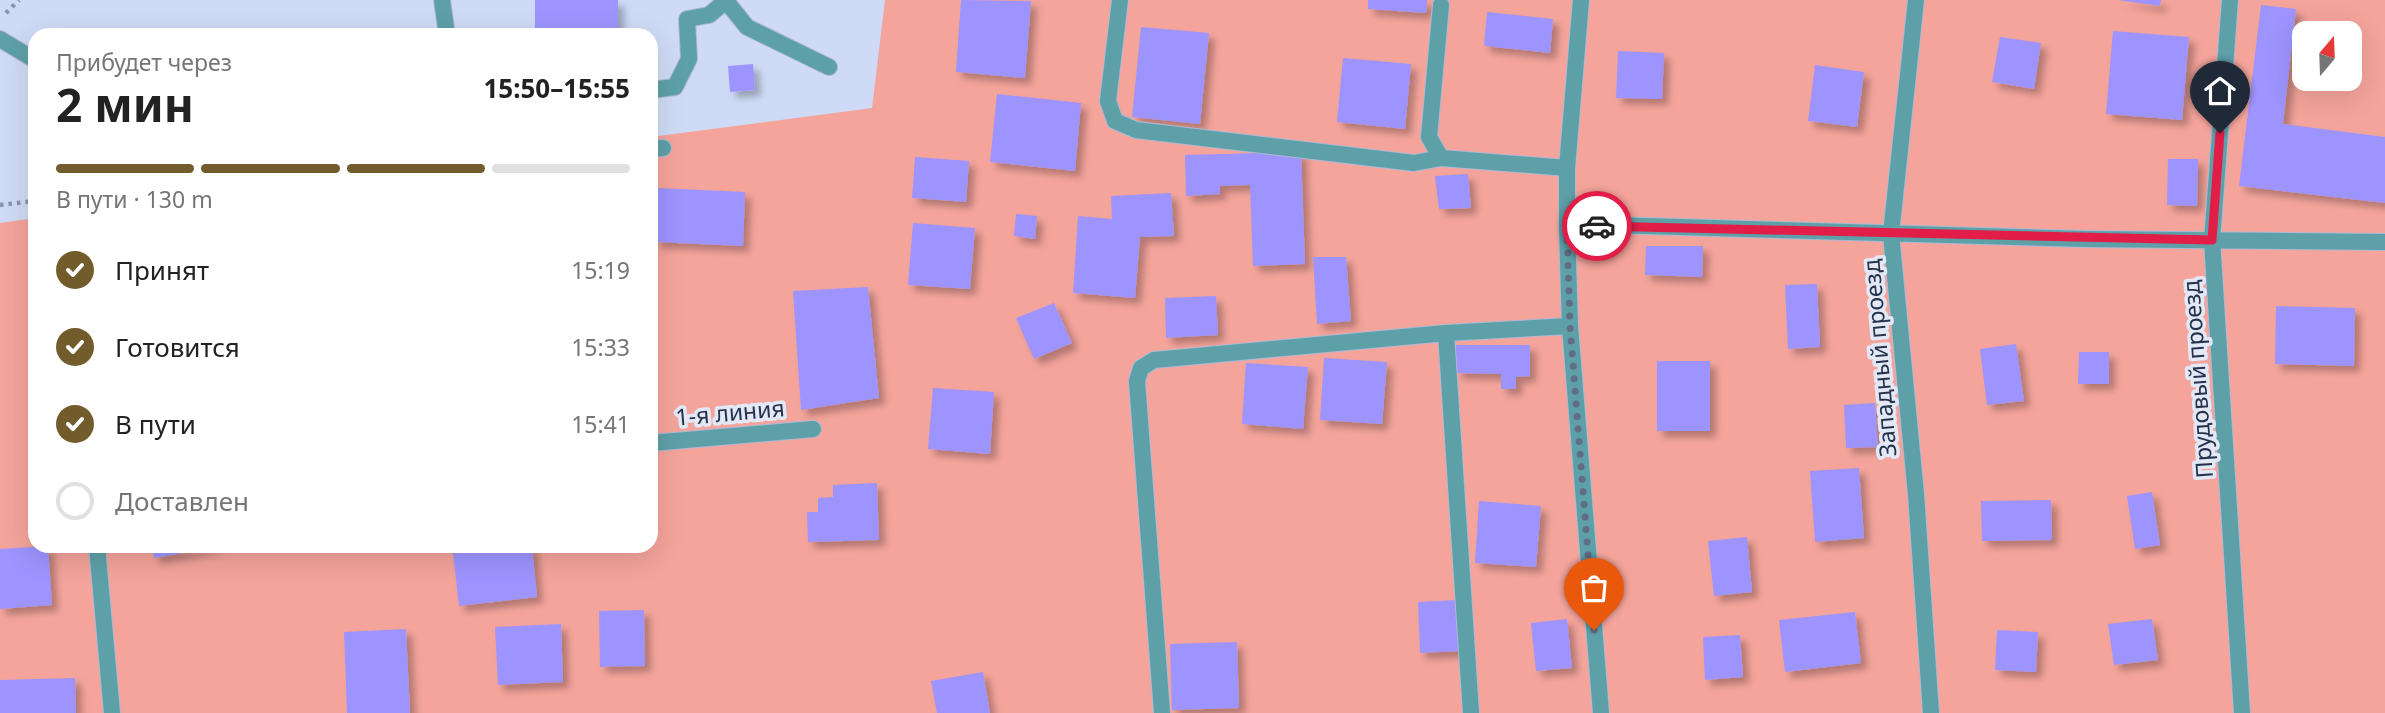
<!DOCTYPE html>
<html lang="ru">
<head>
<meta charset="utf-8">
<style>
	:root { --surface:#fff; --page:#f2f2f2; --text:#222; --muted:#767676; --line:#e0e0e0; --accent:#725c2c }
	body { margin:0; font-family:"Noto Sans",sans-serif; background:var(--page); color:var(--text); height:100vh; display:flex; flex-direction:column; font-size:26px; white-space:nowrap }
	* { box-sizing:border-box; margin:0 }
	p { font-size:23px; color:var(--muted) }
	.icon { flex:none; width:38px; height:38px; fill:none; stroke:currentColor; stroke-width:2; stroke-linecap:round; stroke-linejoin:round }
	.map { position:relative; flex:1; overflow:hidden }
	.drawer { position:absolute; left:28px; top:28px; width:630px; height:525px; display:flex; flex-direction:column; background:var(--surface); border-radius:21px; box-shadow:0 7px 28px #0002 }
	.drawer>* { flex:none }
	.needle { width:46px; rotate:19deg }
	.controls { position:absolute; left:2292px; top:21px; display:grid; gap:14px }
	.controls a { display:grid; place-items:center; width:70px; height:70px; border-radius:14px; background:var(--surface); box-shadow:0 7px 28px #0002; font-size:35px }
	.pin { position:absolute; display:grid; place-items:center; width:60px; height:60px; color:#fff; margin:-72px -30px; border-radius:50% 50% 50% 0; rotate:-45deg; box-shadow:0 0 7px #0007 }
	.pin .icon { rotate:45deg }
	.courier { position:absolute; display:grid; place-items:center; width:70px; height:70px; margin:-35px; border:5px solid #e11d48; border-radius:50%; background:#fff; color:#222; box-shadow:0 2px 9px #0007 }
	.headline em { font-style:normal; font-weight:700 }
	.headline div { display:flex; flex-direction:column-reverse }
	.headline { display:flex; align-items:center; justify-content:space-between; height:119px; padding:0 28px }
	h1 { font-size:46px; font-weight:700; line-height:52px }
	.bar { display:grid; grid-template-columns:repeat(4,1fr); gap:10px 7px; align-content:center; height:84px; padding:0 28px }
	.bar i { height:9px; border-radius:5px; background:var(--line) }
	.bar .active { background:var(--accent) }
	.bar p { grid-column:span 4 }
	ol { padding:0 28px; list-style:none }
	li { display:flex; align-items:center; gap:21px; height:77px }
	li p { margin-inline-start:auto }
	li .icon { padding:7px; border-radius:50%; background:var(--accent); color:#fff; stroke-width:4 }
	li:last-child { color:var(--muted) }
	li i { width:38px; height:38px; border:4px solid var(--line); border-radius:50% }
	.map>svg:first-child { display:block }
	.green { fill:#f4a49b; fill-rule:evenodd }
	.building { fill:#9d94ff; filter:url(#shadow) }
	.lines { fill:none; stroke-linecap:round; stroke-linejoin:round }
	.lane-casing { stroke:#adb9d4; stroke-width:18 }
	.path { stroke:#8995af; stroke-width:4.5; stroke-dasharray:3.5 5; stroke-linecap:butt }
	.lane { stroke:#5ea0a8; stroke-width:16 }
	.done { stroke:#616c86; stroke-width:7; stroke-dasharray:0 12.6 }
	.route { stroke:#e11d48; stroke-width:9 }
	.labels { text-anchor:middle; stroke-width:7; stroke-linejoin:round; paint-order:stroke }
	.street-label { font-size:23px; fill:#26314a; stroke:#e2e8f6 }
</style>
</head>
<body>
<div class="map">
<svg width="2385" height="713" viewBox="0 0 2385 713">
	<defs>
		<filter id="shadow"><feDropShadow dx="6" dy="6" stdDeviation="3.5" flood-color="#0004"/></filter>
	</defs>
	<rect width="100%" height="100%" fill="#cfdbf6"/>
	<!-- green -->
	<path class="green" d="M885,0H2385V713H0V223L35,218V546H651V137L872,108ZM2305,33H2350V79H2305Z"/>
	<!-- building -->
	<path class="building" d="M535,0H618V35H535Z
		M961,0L1031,1L1025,78L956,72Z
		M1368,0H1427L1426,13L1368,9Z
		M2118,0H2161L2160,6Z
		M2261,5L2296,9L2283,124L2385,137V203L2239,186Z
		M1487,12L1553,19L1550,53L1484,46Z
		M1141,27L1209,33L1200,124L1132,117Z
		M2113,31L2189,37L2182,120L2106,114Z
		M2000,37L2041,43L2034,89L1992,82Z
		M1618,51L1664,53L1662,99L1616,98Z
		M1343,58L1411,64L1405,129L1337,122Z
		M753,64L755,90L730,92L728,66Z
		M1815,65L1864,72L1857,127L1808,121Z
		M997,94L1081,103L1075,171L990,162Z
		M1301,152L1305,264L1253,266L1250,185L1220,186V194L1186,196L1185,155Z
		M915,157L969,161L966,202L912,198Z
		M2168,159H2198L2197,206L2167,205Z
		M1468,174L1471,208L1439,209L1435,176Z
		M657,188L745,192L743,246L654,242Z
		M1171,193L1174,236L1140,237L1135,298L1073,293L1078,216L1112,219L1111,196Z
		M1016,214L1037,216L1035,239L1014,236Z
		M913,223L975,228L970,289L908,285Z
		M1646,246H1703L1702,277L1645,275Z
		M1313,257H1346L1351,321L1317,324Z
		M1817,284L1820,347L1788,349L1785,285Z
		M868,287L879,398L801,410L793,291Z
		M1216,296L1218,335L1166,338L1165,298Z
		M1054,303L1072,343L1034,359L1016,318Z
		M2276,306L2355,308L2354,366L2275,364Z
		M2016,344L2024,401L1987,405L1980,349Z
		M1456,345H1530V376L1516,377V389H1501V374L1456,373Z
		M2079,352H2109V384H2078Z
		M1324,358L1387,362L1382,424L1320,420Z
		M1657,361H1710V431H1657Z
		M1246,363L1308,367L1303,429L1242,424Z
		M933,388L994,392L990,454L928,449Z
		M1875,403L1878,447L1846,448L1844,405Z
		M1859,468L1864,538L1815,542L1810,471Z
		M877,483L879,540L808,542L807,512H818V498L833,497V485Z
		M2152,492L2160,545L2135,549L2127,496Z
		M2051,500L2052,540L1982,541L1981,501Z
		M1479,501L1541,506L1536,567L1475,563Z
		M1747,537L1752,592L1714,596L1708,541Z
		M48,546L52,605L0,609V549Z
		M152,546H219V547L154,558Z
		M513,546H532L537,597L459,606L453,553Z
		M1457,600L1460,651L1420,653L1418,602Z
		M644,610L645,666L600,667L599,611Z
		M1855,612L1861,663L1785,672L1779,620Z
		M1567,619L1572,668L1536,671L1531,623Z
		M2152,619L2158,660L2114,665L2108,624Z
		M561,624L563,682L498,685L495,627Z
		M406,629L410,713H347L344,632Z
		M1997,630L2038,632L2036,672L1995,670Z
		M1740,635L1743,677L1705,680L1703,637Z
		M1237,642L1239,708L1172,710L1170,644Z
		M983,672L990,713H937L931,681Z
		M75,678L76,713H0V680Z"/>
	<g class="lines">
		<defs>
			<path id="lane" d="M442,0L447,35
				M1120,0L1108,101L1115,121L1136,130L1414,163L1441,158L1567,168
				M1581,0L1567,168V228L1570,326L1601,713
				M1916,0L1891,234L1916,494L1931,713
				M2230,0L2212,240L2242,713
				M726,1L747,27L829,67
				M0,39L35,60
				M651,90L675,87L689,59L687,19L709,15L727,0
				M651,149L663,148
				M1441,158L1429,137L1441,5
				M1567,228L1612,225L2086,239L2385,242
				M1446,333L1471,713
				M651,443L813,429
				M97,546L112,713
				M1162,713L1137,381L1141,368L1154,360L1446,333L1570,326"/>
		</defs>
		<!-- lane casing -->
		<use href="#lane" class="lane-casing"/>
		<!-- path -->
		<path class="path" d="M6,13L19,0
			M0,205L35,201"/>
		<!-- lane -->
		<use href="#lane" class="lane"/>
	</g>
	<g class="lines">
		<!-- done -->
		<path class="done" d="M1594,630L1570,326L1567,228L1597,226"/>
		<!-- route -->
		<path class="route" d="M1597,226L2212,240L2220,133"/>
	</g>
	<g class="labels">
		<!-- street labels -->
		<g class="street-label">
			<text transform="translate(1880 358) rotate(-95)" y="8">Западный проезд</text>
			<text transform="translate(2198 379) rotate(-94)" y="8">Прудовый проезд</text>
			<text transform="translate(730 413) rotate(-5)" y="8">1-я линия</text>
		</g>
	</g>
</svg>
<div class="controls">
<a><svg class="needle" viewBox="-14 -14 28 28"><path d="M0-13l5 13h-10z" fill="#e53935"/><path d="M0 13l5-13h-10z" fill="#767676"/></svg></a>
</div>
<div class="pin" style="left:1594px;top:630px;background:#ea580c"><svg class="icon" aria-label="bag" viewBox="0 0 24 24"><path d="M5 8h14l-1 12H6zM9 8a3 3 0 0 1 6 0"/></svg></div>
<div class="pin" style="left:2220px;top:133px;background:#1f2937"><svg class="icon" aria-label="home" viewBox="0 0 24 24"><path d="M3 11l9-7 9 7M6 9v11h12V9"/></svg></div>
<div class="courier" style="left:1597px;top:226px"><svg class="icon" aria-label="car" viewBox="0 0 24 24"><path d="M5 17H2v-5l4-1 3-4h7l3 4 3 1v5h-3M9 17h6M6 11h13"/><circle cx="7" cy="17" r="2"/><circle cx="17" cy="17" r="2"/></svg></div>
<section class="drawer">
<div class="headline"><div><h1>2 мин</h1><p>Прибудет через</p></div><em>15:50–15:55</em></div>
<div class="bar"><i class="active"></i><i class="active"></i><i class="active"></i><i></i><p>В пути · 130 m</p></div>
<ol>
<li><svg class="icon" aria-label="check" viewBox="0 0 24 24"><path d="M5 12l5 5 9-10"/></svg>Принят<p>15:19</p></li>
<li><svg class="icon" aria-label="check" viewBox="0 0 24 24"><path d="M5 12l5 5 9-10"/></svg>Готовится<p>15:33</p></li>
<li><svg class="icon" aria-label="check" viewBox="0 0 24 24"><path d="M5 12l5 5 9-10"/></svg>В пути<p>15:41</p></li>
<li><i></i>Доставлен</li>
</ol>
</section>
</div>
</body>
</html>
